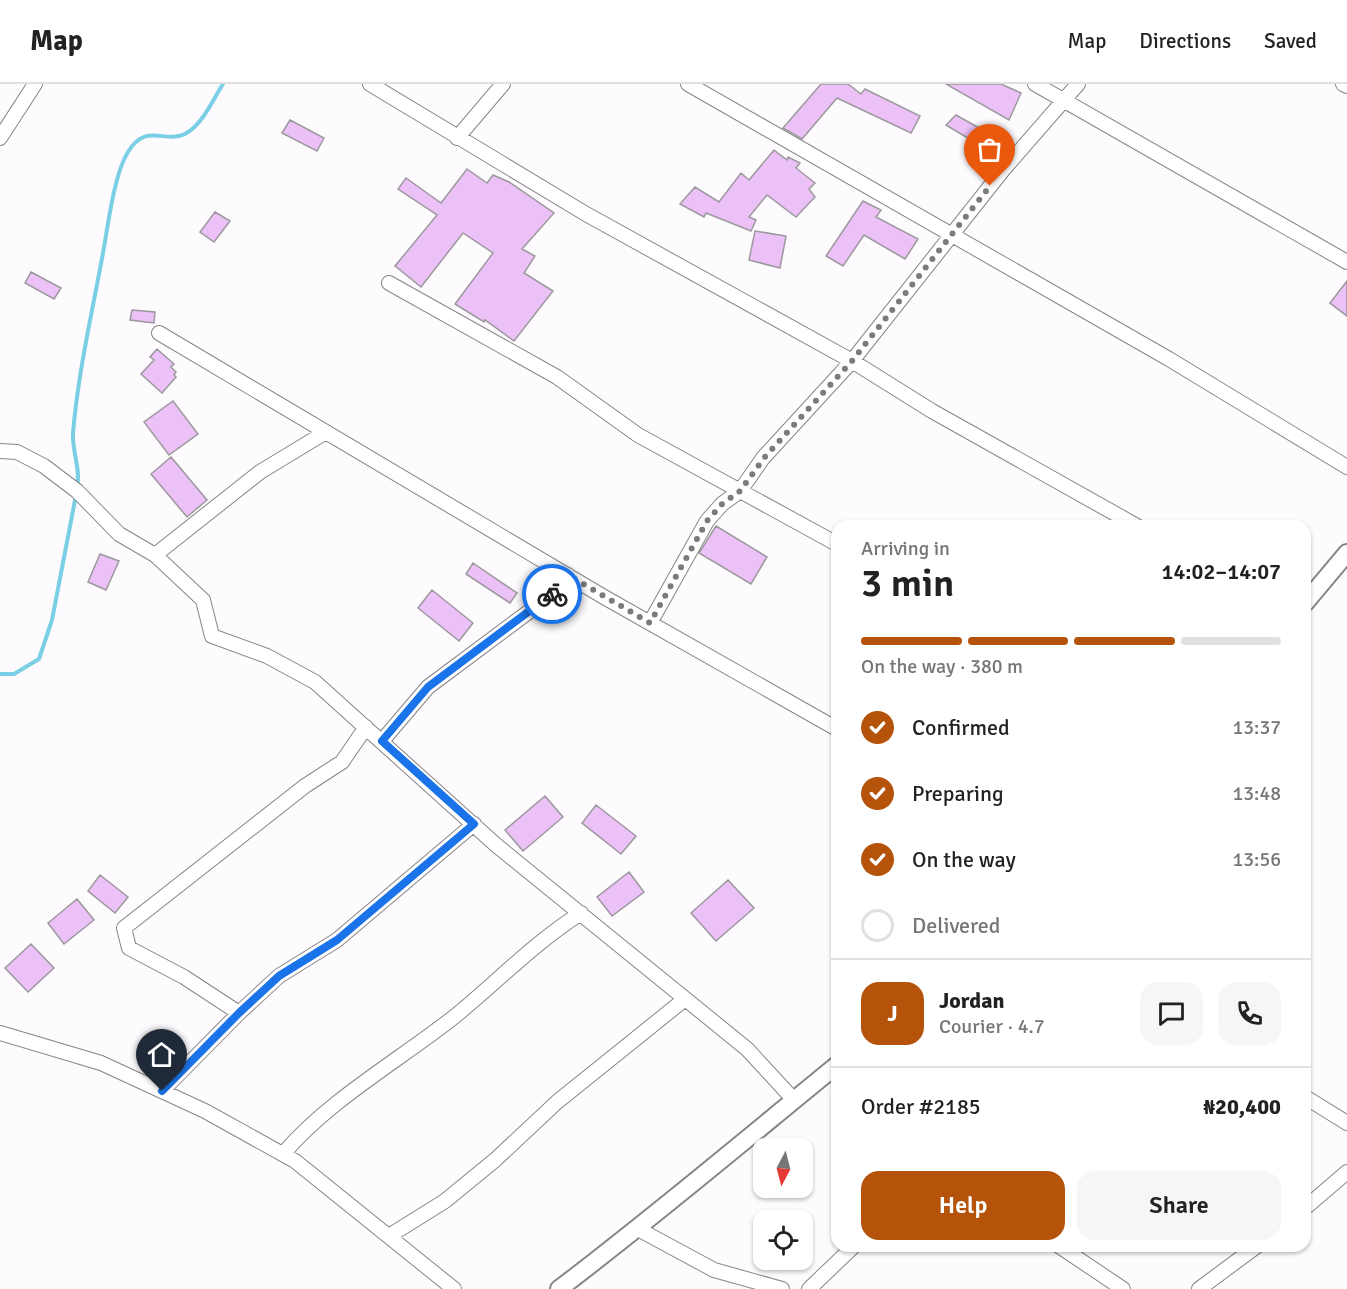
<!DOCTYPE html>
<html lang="en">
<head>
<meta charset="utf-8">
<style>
	:root { --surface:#fff; --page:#f6f6f6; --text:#222; --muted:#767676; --line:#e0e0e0; --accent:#b45309 }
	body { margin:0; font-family:Signika,sans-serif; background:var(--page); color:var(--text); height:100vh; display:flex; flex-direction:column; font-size:22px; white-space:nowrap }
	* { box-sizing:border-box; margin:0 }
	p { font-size:20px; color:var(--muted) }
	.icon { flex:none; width:33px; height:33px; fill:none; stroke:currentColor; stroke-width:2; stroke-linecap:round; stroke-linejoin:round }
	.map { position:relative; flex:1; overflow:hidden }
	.details { position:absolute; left:831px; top:436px; width:480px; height:732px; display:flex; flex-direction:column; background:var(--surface); border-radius:18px; box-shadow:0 2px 4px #0004 }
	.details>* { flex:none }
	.needle { width:39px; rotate:187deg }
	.buttons { position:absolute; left:753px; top:1054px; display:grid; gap:12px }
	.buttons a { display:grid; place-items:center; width:60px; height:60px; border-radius:12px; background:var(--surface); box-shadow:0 2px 4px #0004; font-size:30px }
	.pin { position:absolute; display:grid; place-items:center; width:51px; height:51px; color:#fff; margin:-62px -26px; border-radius:50% 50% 50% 0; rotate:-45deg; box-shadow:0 0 6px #0007 }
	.pin .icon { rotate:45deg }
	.courier { position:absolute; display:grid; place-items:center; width:60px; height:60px; margin:-30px; border:4px solid #1a73e8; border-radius:50%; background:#fff; color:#222; box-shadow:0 2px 8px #0007 }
	.headline em { font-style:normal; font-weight:600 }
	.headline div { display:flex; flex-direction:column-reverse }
	.headline { display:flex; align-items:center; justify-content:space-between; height:102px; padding:0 30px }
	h1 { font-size:39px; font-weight:600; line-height:45px }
	.bar { display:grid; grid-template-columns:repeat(4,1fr); gap:9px 6px; align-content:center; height:72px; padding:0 30px }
	.bar i { height:8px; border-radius:4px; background:var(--line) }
	.bar .current { background:var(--accent) }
	.bar p { grid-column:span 4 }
	.line { display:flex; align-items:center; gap:15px; padding:0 30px; border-top:2px solid var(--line) }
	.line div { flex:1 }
	.round { display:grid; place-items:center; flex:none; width:63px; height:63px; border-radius:18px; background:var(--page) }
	ol { padding:0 30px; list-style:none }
	li { display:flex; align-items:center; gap:18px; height:66px }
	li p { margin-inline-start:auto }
	li .icon { padding:6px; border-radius:50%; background:var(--accent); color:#fff; stroke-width:4 }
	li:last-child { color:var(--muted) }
	li i { width:33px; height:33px; border:3px solid var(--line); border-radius:50% }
	.cta { display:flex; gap:12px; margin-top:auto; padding:12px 30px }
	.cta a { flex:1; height:69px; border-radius:18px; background:var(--accent); color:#fff; font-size:24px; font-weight:600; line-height:69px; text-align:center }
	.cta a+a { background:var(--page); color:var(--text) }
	header { display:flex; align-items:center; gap:36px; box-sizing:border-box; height:84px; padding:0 30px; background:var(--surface); border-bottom:2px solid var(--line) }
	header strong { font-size:28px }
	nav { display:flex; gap:33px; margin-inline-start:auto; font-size:21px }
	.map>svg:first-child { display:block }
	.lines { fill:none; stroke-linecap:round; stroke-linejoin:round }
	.stream { stroke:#7bcfe4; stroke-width:4 }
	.building { fill:#ecc1f7; stroke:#9b999c; stroke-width:1.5 }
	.minor-casing { stroke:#878587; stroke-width:16 }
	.tertiary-casing { stroke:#878587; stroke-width:20 }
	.minor { stroke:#fff; stroke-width:14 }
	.tertiary { stroke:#fff; stroke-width:16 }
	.done { stroke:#7c7a7c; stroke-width:6; stroke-dasharray:0 10.8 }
	.route { stroke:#1a73e8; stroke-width:8 }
</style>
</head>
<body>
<header>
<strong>Map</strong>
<nav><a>Map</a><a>Directions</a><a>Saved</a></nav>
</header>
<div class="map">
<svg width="1347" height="1205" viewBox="0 0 1347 1205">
	<rect width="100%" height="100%" fill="#fdfbfd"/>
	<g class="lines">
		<!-- stream -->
		<path class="stream" d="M77,403C81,385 72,368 73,349C78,289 92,229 103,169C108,142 114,90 128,68C146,38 164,60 185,50C203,40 212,17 223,0
			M0,590H14L39,575L52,536L76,411"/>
	</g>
	<!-- building -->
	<path class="building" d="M821,0H848L861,10L865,5L920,32L911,49L837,14L802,55L783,44Z
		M946,0H1001L1021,9L1009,36Z
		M956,31L999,55L991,68L946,41Z
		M290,36L324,54L317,67L282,49Z
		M774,66L787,76L788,73L800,79L796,84L815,99L809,105L815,113L796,133L767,111L749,133L756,136L751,147L706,129L704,133L680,120L695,103L719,118L741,89L749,96Z
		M467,85L487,99L493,91L509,98L554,129L522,165L535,172L524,189L553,207L514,257L485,236L484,238L455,220L493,169L463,149L421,203L395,182L437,131L398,105L406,94L441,119Z
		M863,117L881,126L876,133L918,155L905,175L864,151L843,182L826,172Z
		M215,128L230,137L214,158L200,148Z
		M755,147L786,152L780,184L749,176Z
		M31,188L61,204L54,215L25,199Z
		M1347,197V232L1330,219Z
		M132,226L155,228L154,239L130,236Z
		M157,265L174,280L171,283L176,288L174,291L176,293L162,309L141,290L154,276L150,273Z
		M173,317L198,350L169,371L144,338Z
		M171,373L207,416L187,433L151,390Z
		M716,442L767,473L751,500L699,469Z
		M100,470L119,477L106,506L88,498Z
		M473,479L517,509L510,519L466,490Z
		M432,506L473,539L459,557L418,524Z
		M545,712L563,733L523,767L505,746Z
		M596,721L636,752L621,770L582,739Z
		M629,788L644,808L612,832L597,813Z
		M100,791L128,813L115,829L88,807Z
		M728,796L754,824L716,857L691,829Z
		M77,815L94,836L64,860L48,839Z
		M31,860L54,884L28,908L5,884Z"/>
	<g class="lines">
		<defs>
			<path id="minor" d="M370,0L586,130L852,277L932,327L1137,442
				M688,0L1169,275L1347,383
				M1035,0L1347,178
				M1343,0L1347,2
				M0,54L35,0
				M457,54L503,0
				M389,199L557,293L638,351L837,460
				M159,249L604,513L837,645
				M0,367L17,368L44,382L77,407L119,450L155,471L203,516L212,552L267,572L315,598L496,761L747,965L794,1016
				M155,471L260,388L326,348
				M650,539L707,437L722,420L740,407L763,374L852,277L1003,86L1078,0
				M382,657L428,603L550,512L568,491
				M239,929L184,893L129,864L124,844L305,702L342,678L366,643
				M0,949L101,979L205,1027L295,1077L454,1205
				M162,1007L239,929L279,892L337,856L474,740
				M1305,1013L1347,1039
				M283,1070C329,1016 398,977 454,933C497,898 534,859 581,829
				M1305,1124L1347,1088
				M638,1145L714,1186L782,1205
				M389,1152L445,1117L495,1076L557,1018L685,915
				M1059,1162L1123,1205
				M809,1205L854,1162
				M1199,1205L1257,1162"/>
			<path id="tertiary" d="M1305,519L1347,469
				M559,1205C654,1133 745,1056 837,981"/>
		</defs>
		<!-- minor casing -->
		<use href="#minor" class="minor-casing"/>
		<!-- tertiary casing -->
		<use href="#tertiary" class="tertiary-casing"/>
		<!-- minor -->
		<use href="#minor" class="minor"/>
		<!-- tertiary -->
		<use href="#tertiary" class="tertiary"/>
	</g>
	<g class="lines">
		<!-- done -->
		<path class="done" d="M552,510L568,491L650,539L707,437L722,420L740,407L764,374L852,277L990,102"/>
		<!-- route -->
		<path class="route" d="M162,1007L239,929L279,892L337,856L474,740L382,657L428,603L552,510"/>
	</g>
</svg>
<div class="buttons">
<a><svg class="needle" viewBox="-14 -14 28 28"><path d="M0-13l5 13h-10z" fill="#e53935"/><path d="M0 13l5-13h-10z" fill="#767676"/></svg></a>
<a><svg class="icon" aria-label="locate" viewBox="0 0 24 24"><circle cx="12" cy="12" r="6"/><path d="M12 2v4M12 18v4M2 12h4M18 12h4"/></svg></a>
</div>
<div class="pin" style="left:990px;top:102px;background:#ea580c"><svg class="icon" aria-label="bag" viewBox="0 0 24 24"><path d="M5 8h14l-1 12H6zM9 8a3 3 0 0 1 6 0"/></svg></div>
<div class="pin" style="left:162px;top:1007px;background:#1f2937"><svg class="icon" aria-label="home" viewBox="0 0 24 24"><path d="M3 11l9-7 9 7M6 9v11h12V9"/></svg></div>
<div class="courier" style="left:552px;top:510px"><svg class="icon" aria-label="bike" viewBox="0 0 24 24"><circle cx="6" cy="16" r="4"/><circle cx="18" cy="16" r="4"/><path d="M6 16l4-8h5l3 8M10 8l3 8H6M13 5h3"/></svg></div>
<section class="details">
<div class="headline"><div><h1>3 min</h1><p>Arriving in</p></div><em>14:02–14:07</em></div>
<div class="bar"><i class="current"></i><i class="current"></i><i class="current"></i><i></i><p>On the way · 380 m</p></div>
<ol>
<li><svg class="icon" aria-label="check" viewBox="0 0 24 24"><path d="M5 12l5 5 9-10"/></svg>Confirmed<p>13:37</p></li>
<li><svg class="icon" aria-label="check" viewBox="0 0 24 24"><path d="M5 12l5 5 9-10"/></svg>Preparing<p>13:48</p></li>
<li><svg class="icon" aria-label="check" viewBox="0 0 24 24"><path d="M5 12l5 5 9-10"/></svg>On the way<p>13:56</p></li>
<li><i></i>Delivered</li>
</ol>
<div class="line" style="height:108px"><b class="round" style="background:var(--accent);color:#fff">J</b><div><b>Jordan</b><p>Courier · 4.7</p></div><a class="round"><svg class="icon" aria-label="chat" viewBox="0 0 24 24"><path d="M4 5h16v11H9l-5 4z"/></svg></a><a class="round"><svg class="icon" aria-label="phone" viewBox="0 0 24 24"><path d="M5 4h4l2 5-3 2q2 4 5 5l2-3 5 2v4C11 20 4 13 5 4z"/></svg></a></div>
<div class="line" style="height:78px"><div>Order #2185</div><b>₦20,400</b></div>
<div class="cta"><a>Help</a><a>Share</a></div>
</section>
</div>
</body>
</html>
